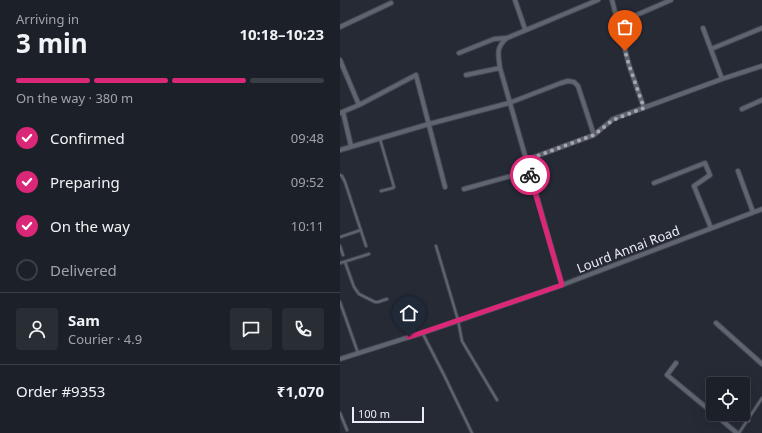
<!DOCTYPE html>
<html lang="en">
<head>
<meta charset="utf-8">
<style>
	:root { --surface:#1c2028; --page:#292d34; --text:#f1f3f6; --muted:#a0a3a8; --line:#3a3e45; --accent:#db2777 }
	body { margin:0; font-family:"Noto Sans",sans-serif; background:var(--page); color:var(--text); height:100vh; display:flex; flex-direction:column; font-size:15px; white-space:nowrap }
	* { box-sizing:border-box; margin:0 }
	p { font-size:13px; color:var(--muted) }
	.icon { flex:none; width:22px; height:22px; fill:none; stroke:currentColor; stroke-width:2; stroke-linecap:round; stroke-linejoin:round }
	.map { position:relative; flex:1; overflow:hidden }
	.details { display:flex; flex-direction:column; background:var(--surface); width:340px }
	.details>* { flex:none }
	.fabs { position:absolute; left:366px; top:377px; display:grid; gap:8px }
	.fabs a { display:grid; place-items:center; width:44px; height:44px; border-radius:4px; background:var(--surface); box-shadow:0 4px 16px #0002,0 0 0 1px var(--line); font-size:20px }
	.scale { position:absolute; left:12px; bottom:10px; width:72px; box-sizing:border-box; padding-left:4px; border:2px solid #e9ecf3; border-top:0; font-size:11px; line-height:14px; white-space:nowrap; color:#e9ecf3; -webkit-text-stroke:3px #262a35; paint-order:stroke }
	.pin { position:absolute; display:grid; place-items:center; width:34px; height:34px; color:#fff; margin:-41px -17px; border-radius:50% 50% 50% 0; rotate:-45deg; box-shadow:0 0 4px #0007 }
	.pin .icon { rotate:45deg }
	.courier { position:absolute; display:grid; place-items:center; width:40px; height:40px; margin:-20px; border:3px solid #db2777; border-radius:50%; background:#fff; color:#222; box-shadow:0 1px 5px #0007 }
	.summary em { font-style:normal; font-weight:700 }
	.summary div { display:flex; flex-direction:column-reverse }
	.summary { display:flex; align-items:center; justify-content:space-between; height:68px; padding:0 16px }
	h1 { font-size:26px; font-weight:700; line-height:30px }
	.bar { display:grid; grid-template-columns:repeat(4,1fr); gap:6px 4px; align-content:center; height:48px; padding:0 16px }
	.bar i { height:5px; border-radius:3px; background:var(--line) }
	.bar .on { background:var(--accent) }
	.bar p { grid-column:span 4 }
	.line { display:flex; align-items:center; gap:10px; padding:0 16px; border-top:1px solid var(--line) }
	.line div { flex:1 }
	.round { display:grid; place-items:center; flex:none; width:42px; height:42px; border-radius:4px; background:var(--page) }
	ol { padding:0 16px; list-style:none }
	li { display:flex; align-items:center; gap:12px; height:44px }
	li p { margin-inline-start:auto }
	li .icon { padding:4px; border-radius:50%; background:var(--accent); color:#fff; stroke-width:4 }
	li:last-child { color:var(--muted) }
	li i { width:22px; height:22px; border:2px solid var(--line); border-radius:50% }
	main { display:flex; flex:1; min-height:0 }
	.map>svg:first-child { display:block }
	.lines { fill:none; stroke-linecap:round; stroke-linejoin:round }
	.service-casing { stroke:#434750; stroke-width:4 }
	.minor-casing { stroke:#434750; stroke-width:6 }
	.service { stroke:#606471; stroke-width:2 }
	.minor { stroke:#606471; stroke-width:4 }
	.done { stroke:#a5a8b0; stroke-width:4; stroke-dasharray:0 7.2 }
	.route { stroke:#db2777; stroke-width:5 }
	.labels { text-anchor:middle; stroke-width:3; stroke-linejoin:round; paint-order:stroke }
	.street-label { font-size:13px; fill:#e9ecf3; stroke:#262a35 }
</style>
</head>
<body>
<main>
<section class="details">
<div class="summary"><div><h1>3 min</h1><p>Arriving in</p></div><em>10:18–10:23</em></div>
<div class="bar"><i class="on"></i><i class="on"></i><i class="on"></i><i></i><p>On the way · 380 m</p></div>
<ol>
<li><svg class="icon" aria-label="check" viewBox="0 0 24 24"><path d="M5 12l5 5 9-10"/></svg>Confirmed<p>09:48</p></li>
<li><svg class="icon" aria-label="check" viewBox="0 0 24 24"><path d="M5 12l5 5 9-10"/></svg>Preparing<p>09:52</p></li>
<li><svg class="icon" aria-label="check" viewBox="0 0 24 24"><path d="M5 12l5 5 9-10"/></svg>On the way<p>10:11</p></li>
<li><i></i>Delivered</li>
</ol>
<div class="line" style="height:72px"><a class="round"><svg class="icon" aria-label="person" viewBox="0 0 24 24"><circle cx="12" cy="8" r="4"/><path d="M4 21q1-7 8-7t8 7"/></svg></a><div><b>Sam</b><p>Courier · 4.9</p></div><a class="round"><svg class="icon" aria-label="chat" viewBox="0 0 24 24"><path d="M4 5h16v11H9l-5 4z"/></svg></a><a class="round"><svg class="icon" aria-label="phone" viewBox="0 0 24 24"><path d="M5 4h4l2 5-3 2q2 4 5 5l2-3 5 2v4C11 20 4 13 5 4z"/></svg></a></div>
<div class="line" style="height:52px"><div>Order #9353</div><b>₹1,070</b></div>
</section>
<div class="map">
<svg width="422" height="433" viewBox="0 0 422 433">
	<rect width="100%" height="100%" fill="#262a35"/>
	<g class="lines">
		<defs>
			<path id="service" d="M40,139L54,187L53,188L41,191
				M0,175L2,176L5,182L26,246
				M0,237L21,230
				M0,246L3,255
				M96,246L118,320L122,341L157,400
				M5,262L14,287L19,294L35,302H38L47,299
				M0,263L29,254
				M0,302L18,353
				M83,334L104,375L132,433
				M0,413L7,430
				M399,433L422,398"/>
			<path id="minor" d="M175,0L185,29
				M272,0L289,65L304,108
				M278,23L331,0
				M0,27L51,3
				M363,28L382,79
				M371,49L422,28
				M119,53L154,39L166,38
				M0,60L19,105
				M126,75L160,68
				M402,109L422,100
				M3,112L11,146
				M0,113L19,105L76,75L105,187
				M0,150L89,124L169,103L221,83L228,81L234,82L238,86L254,135
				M186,160L254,135L273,119L382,79L422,66
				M398,171L413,212
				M314,183L365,163L370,175L354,186L371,228
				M124,189L189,171
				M222,285L160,68C158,54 156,47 167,38L258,0
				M376,323L422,364
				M0,359L82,333L222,285L422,209
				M336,363L327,375L373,413
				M374,414L397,433
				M400,414L408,420"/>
		</defs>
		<!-- service casing -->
		<use href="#service" class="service-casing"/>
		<!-- minor casing -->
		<use href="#minor" class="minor-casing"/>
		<!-- service -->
		<use href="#service" class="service"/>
		<!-- minor -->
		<use href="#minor" class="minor"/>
	</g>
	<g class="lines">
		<!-- done -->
		<path class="done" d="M190,175L186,160L254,135L273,120L304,108L289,65L285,51"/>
		<!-- route -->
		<path class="route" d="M69,337L222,285L190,175"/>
	</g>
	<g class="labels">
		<!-- street labels -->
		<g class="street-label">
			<text transform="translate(288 249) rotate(-21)" y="5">Lourd Annai Road</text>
		</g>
	</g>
</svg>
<div class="fabs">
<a><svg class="icon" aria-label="locate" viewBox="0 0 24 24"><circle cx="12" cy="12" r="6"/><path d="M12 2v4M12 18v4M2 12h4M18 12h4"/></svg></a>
</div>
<div class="scale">100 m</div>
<div class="pin" style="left:285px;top:51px;background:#ea580c"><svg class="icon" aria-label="bag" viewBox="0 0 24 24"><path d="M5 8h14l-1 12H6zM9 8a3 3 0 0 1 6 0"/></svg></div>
<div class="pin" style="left:69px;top:337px;background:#1f2937"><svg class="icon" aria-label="home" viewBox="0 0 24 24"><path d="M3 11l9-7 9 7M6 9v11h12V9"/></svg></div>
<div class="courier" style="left:190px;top:175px"><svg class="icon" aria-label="bike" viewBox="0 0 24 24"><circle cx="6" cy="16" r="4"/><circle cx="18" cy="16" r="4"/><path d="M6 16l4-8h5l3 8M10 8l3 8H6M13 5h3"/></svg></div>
</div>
</main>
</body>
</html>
